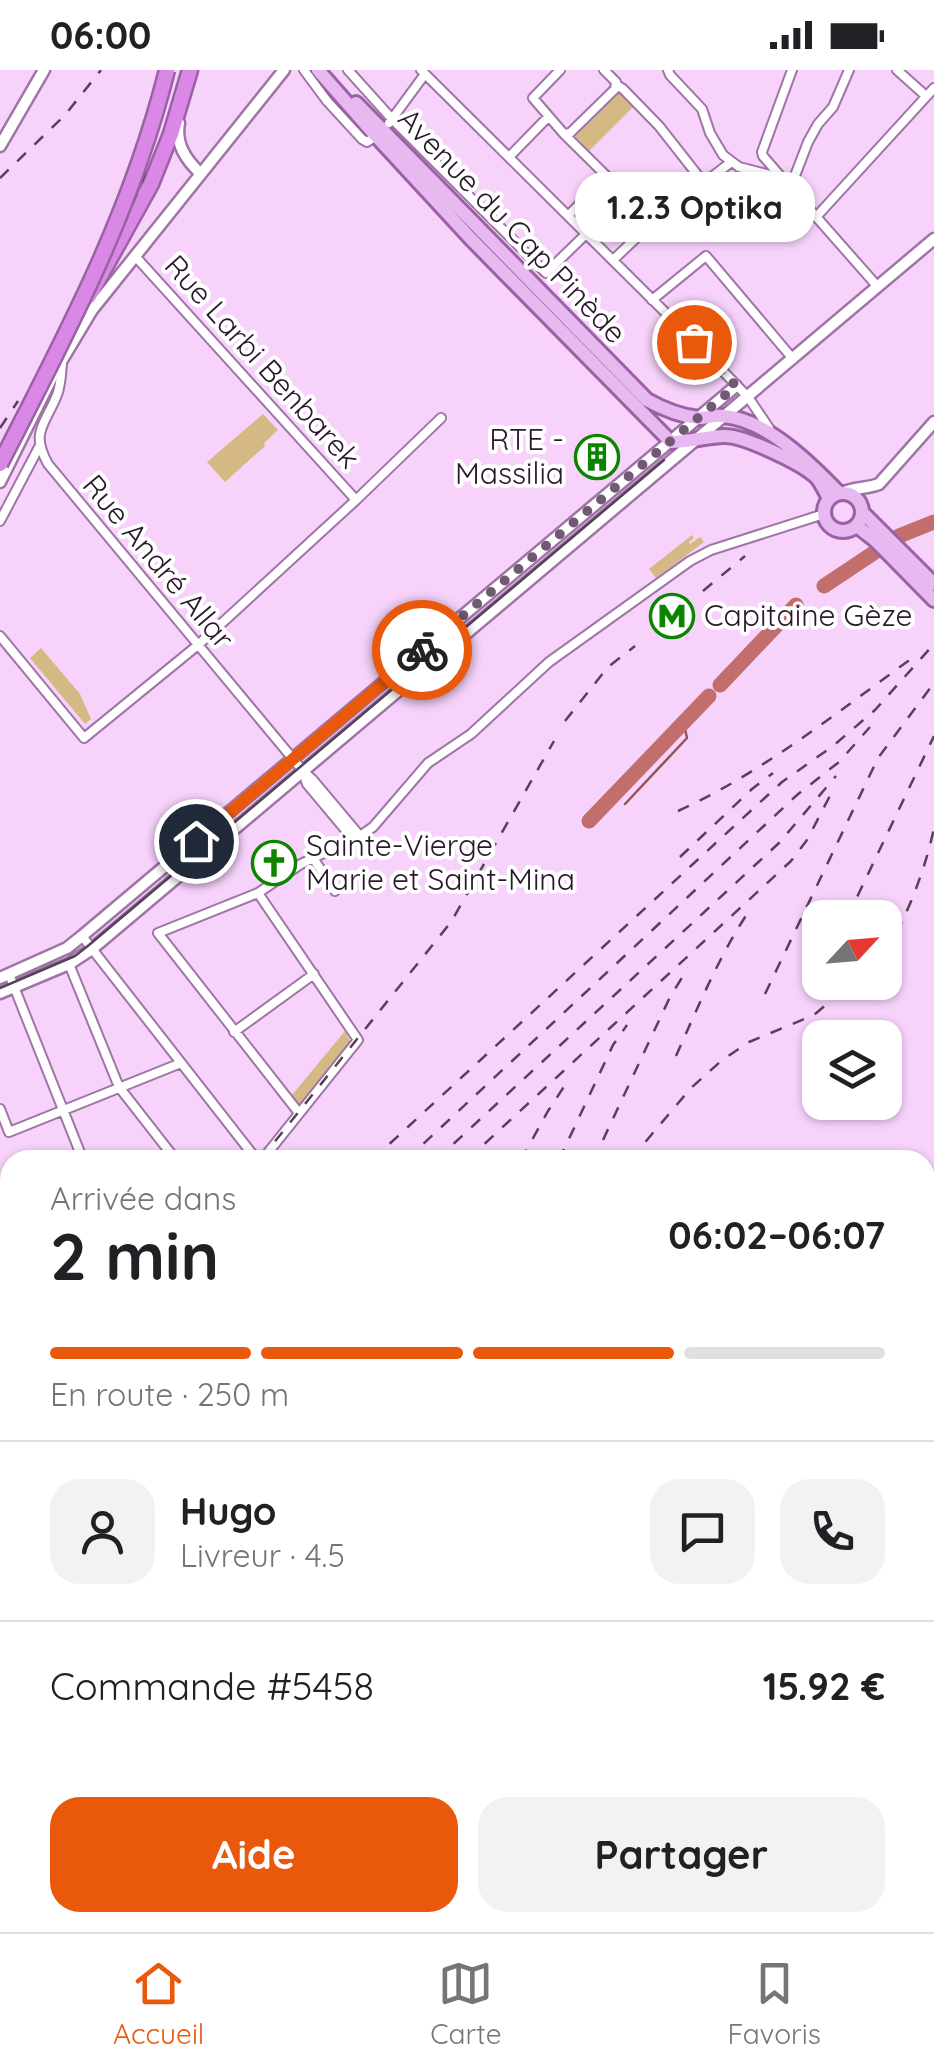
<!DOCTYPE html>
<html lang="fr">
<head>
<meta charset="utf-8">
<style>
	:root { --surface:#fff; --page:#f2f2f2; --text:#202124; --muted:#757577; --line:#e0e0e0; --accent:#ea580c }
	body { margin:0; font-family:Quicksand,sans-serif; background:var(--page); color:var(--text); height:100vh; display:flex; flex-direction:column; font-size:38px; white-space:nowrap }
	* { box-sizing:border-box; margin:0 }
	p { font-size:32px; color:var(--muted) }
	.icon { flex:none; width:55px; height:55px; fill:none; stroke:currentColor; stroke-width:2; stroke-linecap:round; stroke-linejoin:round }
	.map { position:relative; flex:1; overflow:hidden }
	.details { position:absolute; left:0px; top:1080px; width:935px; height:782px; display:flex; flex-direction:column; background:var(--surface); border-radius:30px 30px 0 0; box-shadow:0 2px 8px #0004 }
	.details>* { flex:none }
	.needle { width:65px; rotate:64deg }
	.tools { position:absolute; left:802px; top:830px; display:grid; gap:20px }
	.tools a { display:grid; place-items:center; width:100px; height:100px; border-radius:20px; background:var(--surface); box-shadow:0 2px 8px #0004; font-size:50px }
	.pin { position:absolute; display:grid; place-items:center; width:85px; height:85px; color:#fff; margin:-42px; border:5px solid #fff; border-radius:50%; box-shadow:0 2px 10px #0007 }
	.courier { position:absolute; display:grid; place-items:center; width:100px; height:100px; margin:-50px; border:8px solid #ea580c; border-radius:50%; background:#fff; color:#222; box-shadow:0 2px 12px #0007 }
	.bubble { position:absolute; height:70px; border-radius:30px; background:var(--surface); box-shadow:0 2px 8px #0004; font-size:32px; font-weight:700; line-height:70px; text-align:center }
	.head em { font-style:normal; font-weight:700 }
	.head div { display:flex; flex-direction:column-reverse }
	.head { display:flex; align-items:center; justify-content:space-between; height:170px; padding:0 50px }
	h1 { font-size:65px; font-weight:700; line-height:75px }
	.bar { display:grid; grid-template-columns:repeat(4,1fr); gap:15px 10px; align-content:center; height:120px; padding:0 50px }
	.bar i { height:12px; border-radius:8px; background:var(--line) }
	.bar .on { background:var(--accent) }
	.bar p { grid-column:span 4 }
	.line { display:flex; align-items:center; gap:25px; padding:0 50px; border-top:2px solid var(--line) }
	.line div { flex:1 }
	.round { display:grid; place-items:center; flex:none; width:105px; height:105px; border-radius:30px; background:var(--page) }
	.button { display:flex; gap:20px; margin-top:auto; padding:20px 50px }
	.button a { flex:1; height:115px; border-radius:30px; background:var(--accent); color:#fff; font-size:40px; font-weight:700; line-height:115px; text-align:center }
	.button a+a { background:var(--page); color:var(--text) }
	.status { display:flex; justify-content:space-between; align-items:center; height:70px; padding:0 50px; background:var(--surface); direction:ltr }
	.status svg { height:28px; fill:currentColor }
	.dock { display:flex; justify-content:space-around; align-items:center; height:140px; border-top:2px solid var(--line); background:var(--surface); font-size:28px; color:var(--muted) }
	.dock a { display:grid; justify-items:center; gap:5px }
	.dock .on { color:var(--accent) }
	.map>svg:first-child { display:block }
	.green { fill:#d5b985 }
	.lines { fill:none; stroke-linecap:round; stroke-linejoin:round }
	.stream { stroke:#945458; stroke-width:2.5 }
	.river { stroke:#c26e6c; stroke-width:15 }
	.minor-casing { stroke:#9e75a5; stroke-width:12 }
	.tertiary-casing { stroke:#9e75a5; stroke-width:15 }
	.secondary-casing { stroke:#9e75a5; stroke-width:16 }
	.primary-casing { stroke:#9b61a5; stroke-width:18 }
	.motorway-casing { stroke:#9b61a5; stroke-width:19 }
	.minor { stroke:#fff; stroke-width:8 }
	.tertiary { stroke:#fff; stroke-width:10 }
	.secondary { stroke:#f4dbf8; stroke-width:11 }
	.primary { stroke:#e8b8f0; stroke-width:12 }
	.motorway { stroke:#d988e6; stroke-width:14 }
	.tram { stroke:#564159; stroke-width:2.5 }
	.rail { stroke:#564159; stroke-width:2.5; stroke-dasharray:12 12; stroke-linecap:butt }
	.motorway-bridge-casing { stroke:#9b61a5; stroke-width:19; stroke-linecap:butt }
	.motorway-bridge { stroke:#d988e6; stroke-width:14 }
	.done { stroke:#715974; stroke-width:10; stroke-dasharray:0 18 }
	.route { stroke:#ea580c; stroke-width:12 }
	.labels { text-anchor:middle; stroke-width:8; stroke-linejoin:round; paint-order:stroke }
	.street-label { font-size:30px; fill:#29182b; stroke:#fff }
	.poi-label { font-size:30px; fill:#29182b; stroke:#fff; text-anchor:start }
</style>
</head>
<body>
<div class="status"><b>06:00</b><svg viewBox="0 0 49 12"><path d="M0 12V9h3v3zM5 12V6h3v6zM10 12V3h3v9zM15 12V0h3v12zM26 1h20v11H26zM47 4h2v5h-2z"/></svg></div>
<div class="map">
<svg width="934" height="1862" viewBox="0 0 934 1862">
	<rect width="100%" height="100%" fill="#f7d3fc"/>
	<!-- green -->
	<path class="green" d="M620,22L634,36L589,81L575,66Z
		M263,344L278,360L264,373L265,376L225,412L207,392Z
		M692,465L694,468L689,472L690,474L700,467L704,472L656,508L649,499Z
		M41,578L80,624L91,649L85,654L30,588Z
		M345,961L351,973L300,1035L292,1025Z
		M925,1825L930,1838L934,1841V1862H655V1852H925Z
		M24,1852H158V1853L155,1862H2Z"/>
	<g class="lines">
		<!-- stream -->
		<path class="stream" d="M625,734L687,668L685,659L691,646"/>
		<!-- river -->
		<path class="river" d="M824,516L899,466L934,452
			M720,615L796,535
			M589,751L709,626"/>
		<defs>
			<path id="minor" d="M304,0L327,31L362,69L367,72L376,66
				M348,0L392,49L546,203L586,164
				M421,0L685,262L748,327L769,358
				M560,0L533,28L564,64L570,63L615,19L616,12L604,0
				M668,0L670,5L702,39L710,63L723,85L739,97L782,108L878,217
				M897,0L926,26
				M617,15L623,19L659,56L703,112
				M389,53L425,4
				M564,64L653,152
				M509,87L548,47
				M782,108L763,86L762,82L792,0
				M791,116L808,72L818,54L833,37L849,0
				M568,146L606,107
				M817,146L934,18
				M135,186L356,430
				M613,190L653,152L730,93
				M652,230L706,186L793,289
				M62,293C61,304 61,315 57,325C45,355 30,362 48,394L303,701L313,710L360,766
				M0,451L39,377
				M0,566L84,668L198,575L356,430L441,348
				M304,705L307,714L353,769
				M313,788L335,821
				M258,823L358,970L262,1090
				M82,866L257,1090
				M69,894L119,1017L176,1090
				M9,904L83,1090
				M234,962L314,904
				M0,1039L9,1062L181,993
				M299,1043L158,863L258,823L301,794L363,764L373,757L428,693L471,664L549,592L690,491L711,480L824,444
				M0,1187L10,1183
				M925,1380L934,1378
				M925,1404L934,1434
				M925,1532L934,1531
				M0,1623L10,1627
				M0,1643L10,1638
				M0,1672L10,1675
				M0,1683L10,1692
				M0,1723L10,1731
				M925,1776L934,1814
				M0,1832L9,1822
				M619,1852L621,1862"/>
			<path id="tertiary" d="M179,53C175,74 186,90 201,104
				M0,76L44,0
				M0,412L53,305L92,240L284,0
				M842,423C854,417 866,419 879,414L934,352
				M0,908L67,878L82,866L736,316
				M0,923L69,894L92,879L934,169
				M925,1263L934,1261
				M0,1459L10,1469
				M0,1488L10,1497
				M164,1862L167,1852"/>
			<path id="secondary" d="M183,1862L190,1852
				M227,1862L232,1852"/>
			<path id="primary" d="M318,0L376,66L471,169L671,372C690,372 708,366 725,366C744,366 804,394 817,408C822,414 825,422 829,428
				M356,33L647,330C663,339 680,346 699,348C707,348 715,345 723,346C766,349 811,394 839,423
				M824 442a19 19 0 1 1 38 0a19 19 0 1 1-38 0Z
				M863,443L934,514
				M857,456L876,471L934,530"/>
			<path id="motorway" d="M89,226L151,114L171,64L190,0
				M0,1472L10,1482
				M925,1616L934,1611
				M925,1634L934,1628
				M194,1862L206,1852
				M313,1862L341,1852
				M356,1862L384,1852
				M389,1862L413,1852"/>
		</defs>
		<!-- minor casing -->
		<use href="#minor" class="minor-casing"/>
		<!-- tertiary casing -->
		<use href="#tertiary" class="tertiary-casing"/>
		<!-- secondary casing -->
		<use href="#secondary" class="secondary-casing"/>
		<!-- primary casing -->
		<use href="#primary" class="primary-casing"/>
		<!-- motorway casing -->
		<use href="#motorway" class="motorway-casing"/>
		<!-- minor -->
		<use href="#minor" class="minor"/>
		<!-- tertiary -->
		<use href="#tertiary" class="tertiary"/>
		<!-- secondary -->
		<use href="#secondary" class="secondary"/>
		<!-- primary -->
		<use href="#primary" class="primary"/>
		<!-- motorway -->
		<use href="#motorway" class="motorway"/>
		<!-- tram -->
		<path class="tram" d="M0,918L75,886L89,875L664,390"/>
		<!-- rail -->
		<path class="rail" d="M0,108L65,45L101,0
			M123,157L143,109L154,68
			M0,358L18,331
			M703,521L745,486
			M565,651L608,597L635,576
			M678,741C762,703 836,643 911,589
			M680,787L752,719L773,703
			M847,848L934,666
			M885,884C907,846 925,801 934,758
			M765,924L878,688L934,613
			M676,986C698,937 719,886 749,841
			M603,1070L670,927L688,898
			M260,1090L451,852L554,671
			M372,1090L782,712L833,676L875,640L934,574
			M406,1090L797,725L839,692L870,657
			M436,1090L779,773L836,706
			M467,1090L791,791L807,770L833,720
			M521,1090L548,1041L569,1009
			M559,1090L613,975L627,955
			M630,1090L691,1018L721,991L749,972L814,945L853,912
			M0,1325L10,1319"/>
		<defs>
			<path id="motorway-bridge" d="M0,394C67,263 131,144 167,0"/>
		</defs>
		<!-- motorway-bridge casing -->
		<use href="#motorway-bridge" class="motorway-bridge-casing"/>
		<!-- motorway-bridge -->
		<use href="#motorway-bridge" class="motorway-bridge"/>
	</g>
	<g class="lines">
		<!-- done -->
		<path class="done" d="M422,580L736,316L694,272"/>
		<!-- route -->
		<path class="route" d="M196,771L422,580"/>
	</g>
	<!-- icons -->
	<defs>
		<symbol id="building-ring" viewBox="-11 -11 22 22"><circle r="9.5" fill="#fff" stroke="#0b8400" stroke-width="1.5"/><path d="M-4-6H4V6H1V3H-1V6H-4ZM-2.5-4.3h1.7v1.8h-1.7ZM.8-4.3h1.7v1.8H.8ZM-2.5-1h1.7V.8h-1.7ZM.8-1h1.7V.8H.8Z" fill="#0b8400"/></symbol>
		<symbol id="metro-ring" viewBox="-11 -11 22 22"><circle r="9.5" fill="#fff" stroke="#0b8400" stroke-width="1.5"/><path d="M-5.5 5V-5H-3L0 0L3-5H5.5V5H3V-.5L0 4L-3-.5V5Z" fill="#0b8400"/></symbol>
		<symbol id="church-ring" viewBox="-11 -11 22 22"><circle r="9.5" fill="#fff" stroke="#0b8400" stroke-width="1.5"/><path d="M-1.2-6h2.4v3.5h3.3v2.4h-3.3V6h-2.4V-.1h-3.3v-2.4h3.3Z" fill="#0b8400"/></symbol>
	</defs>
	<g fill-rule="evenodd">
		<use href="#building-ring" x="572" y="362" width="50" height="50"/>
		<use href="#metro-ring" x="647" y="521" width="50" height="50"/>
		<use href="#church-ring" x="249" y="768" width="50" height="50"/>
	</g>
	<g class="labels">
		<!-- street labels -->
		<g class="street-label">
			<text transform="translate(512 156) rotate(46)" y="10">Avenue du Cap Pinède</text>
			<text transform="translate(262 292) rotate(48)" y="10">Rue Larbi Benbarek</text>
			<text transform="translate(158 492) rotate(50)" y="10">Rue André Allar</text>
		</g>
		<!-- poi labels -->
		<g class="poi-label">
			<text x="564" y="380" text-anchor="end">RTE -<tspan x="564" dy="34">Massilia</tspan></text>
			<text x="704" y="556">Capitaine Gèze</text>
			<text x="306" y="786">Sainte-Vierge<tspan x="306" dy="34">Marie et Saint-Mina</tspan></text>
		</g>
	</g>
</svg>
<div class="tools">
<a><svg class="needle" viewBox="-14 -14 28 28"><path d="M0-13l5 13h-10z" fill="#e53935"/><path d="M0 13l5-13h-10z" fill="#757577"/></svg></a>
<a><svg class="icon" aria-label="layers" viewBox="0 0 24 24"><path d="M12 4l9 5-9 5-9-5zM3 14l9 5 9-5"/></svg></a>
</div>
<div class="pin" style="left:694px;top:272px;background:#ea580c"><svg class="icon" aria-label="bag" viewBox="0 0 24 24"><path d="M5 8h14l-1 12H6zM9 8a3 3 0 0 1 6 0"/></svg></div>
<div class="pin" style="left:196px;top:771px;background:#1f2937"><svg class="icon" aria-label="home" viewBox="0 0 24 24"><path d="M3 11l9-7 9 7M6 9v11h12V9"/></svg></div>
<div class="courier" style="left:422px;top:580px"><svg class="icon" aria-label="bike" viewBox="0 0 24 24"><circle cx="6" cy="16" r="4"/><circle cx="18" cy="16" r="4"/><path d="M6 16l4-8h5l3 8M10 8l3 8H6M13 5h3"/></svg></div>
<div class="bubble" style="left:575px;top:102px;width:240px">1.2.3 Optika</div>
<section class="details">
<div class="head"><div><h1>2 min</h1><p>Arrivée dans</p></div><em>06:02–06:07</em></div>
<div class="bar"><i class="on"></i><i class="on"></i><i class="on"></i><i></i><p>En route · 250 m</p></div>
<div class="line" style="height:180px"><a class="round"><svg class="icon" aria-label="person" viewBox="0 0 24 24"><circle cx="12" cy="8" r="4"/><path d="M4 21q1-7 8-7t8 7"/></svg></a><div><b>Hugo</b><p>Livreur · 4.5</p></div><a class="round"><svg class="icon" aria-label="chat" viewBox="0 0 24 24"><path d="M4 5h16v11H9l-5 4z"/></svg></a><a class="round"><svg class="icon" aria-label="phone" viewBox="0 0 24 24"><path d="M5 4h4l2 5-3 2q2 4 5 5l2-3 5 2v4C11 20 4 13 5 4z"/></svg></a></div>
<div class="line" style="height:130px"><div>Commande #5458</div><b>15.92 €</b></div>
<div class="button"><a>Aide</a><a>Partager</a></div>
</section>
</div>
<nav class="dock">
<a class="on"><svg class="icon" aria-label="home" viewBox="0 0 24 24"><path d="M3 11l9-7 9 7M6 9v11h12V9"/></svg>Accueil</a>
<a><svg class="icon" aria-label="map" viewBox="0 0 24 24"><path d="M3 6l6-2 6 2 6-2v14l-6 2-6-2-6 2zM9 4v14M15 6v14"/></svg>Carte</a>
<a><svg class="icon" aria-label="saved" viewBox="0 0 24 24"><path d="M7 4h10v16l-5-4-5 4z"/></svg>Favoris</a>
</nav>
</body>
</html>
